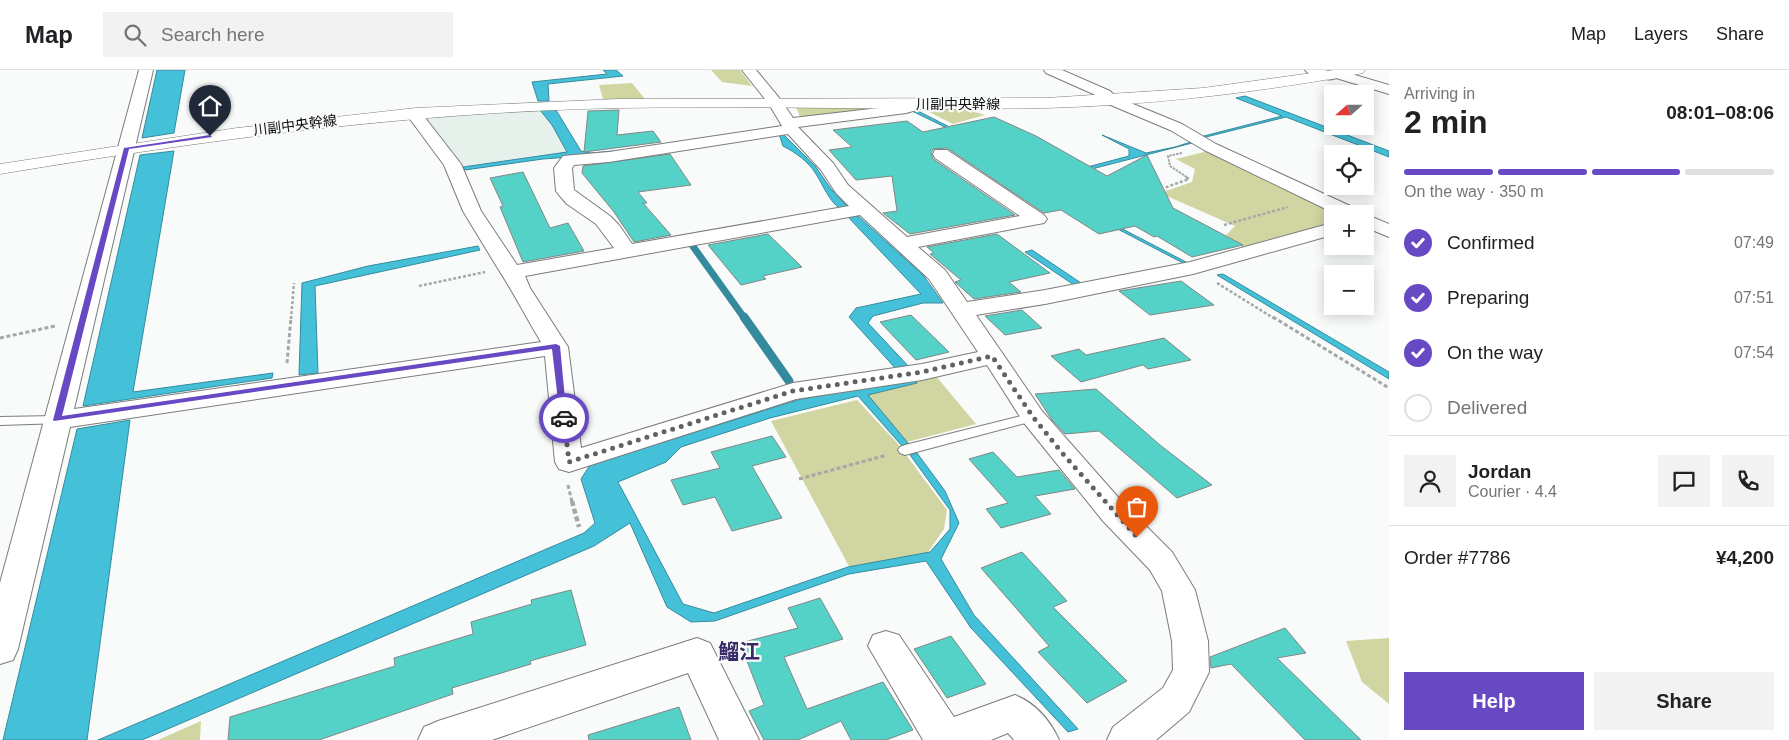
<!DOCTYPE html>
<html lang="en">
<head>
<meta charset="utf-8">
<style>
	:root { --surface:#fff; --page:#f2f2f2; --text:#202124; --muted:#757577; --line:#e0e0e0; --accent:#674ac3 }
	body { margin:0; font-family:Arial,"Noto Sans JP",sans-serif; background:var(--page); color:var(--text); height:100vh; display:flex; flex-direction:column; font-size:19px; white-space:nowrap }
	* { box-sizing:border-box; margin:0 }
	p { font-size:16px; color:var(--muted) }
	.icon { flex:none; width:28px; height:28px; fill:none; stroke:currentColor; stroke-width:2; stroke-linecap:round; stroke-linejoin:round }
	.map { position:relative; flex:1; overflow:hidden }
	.drawer { display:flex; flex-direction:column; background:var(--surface); width:400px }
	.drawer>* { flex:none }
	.needle { width:32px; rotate:249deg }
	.buttons { position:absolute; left:1324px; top:15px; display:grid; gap:10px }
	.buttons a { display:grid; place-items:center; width:50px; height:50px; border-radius:0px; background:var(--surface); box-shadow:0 2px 12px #0003; font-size:25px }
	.pin { position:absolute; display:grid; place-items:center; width:42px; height:42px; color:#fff; margin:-51px -21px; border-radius:50% 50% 50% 0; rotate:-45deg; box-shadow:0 0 5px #0007 }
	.pin .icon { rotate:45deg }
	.courier { position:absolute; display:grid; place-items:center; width:50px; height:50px; margin:-25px; border:4px solid #674ac3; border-radius:50%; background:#fff; color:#222; box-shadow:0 1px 6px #0007 }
	.summary em { font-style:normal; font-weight:700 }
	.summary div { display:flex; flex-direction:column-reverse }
	.summary { display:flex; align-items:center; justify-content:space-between; height:85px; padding:0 15px }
	h1 { font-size:32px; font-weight:700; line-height:38px }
	.bar { display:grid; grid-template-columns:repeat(4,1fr); gap:8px 5px; align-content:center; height:60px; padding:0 15px }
	.bar i { height:6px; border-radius:4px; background:var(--line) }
	.bar .current { background:var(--accent) }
	.bar p { grid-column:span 4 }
	.line { display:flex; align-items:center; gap:12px; padding:0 15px; border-top:1px solid var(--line) }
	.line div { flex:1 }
	.round { display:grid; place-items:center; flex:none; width:52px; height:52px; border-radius:0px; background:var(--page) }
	ol { padding:0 15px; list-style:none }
	li { display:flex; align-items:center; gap:15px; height:55px }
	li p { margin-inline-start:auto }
	li .icon { padding:5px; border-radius:50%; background:var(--accent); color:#fff; stroke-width:4 }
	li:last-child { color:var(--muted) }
	li i { width:28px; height:28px; border:2px solid var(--line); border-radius:50% }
	.primary-button { display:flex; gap:10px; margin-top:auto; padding:10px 15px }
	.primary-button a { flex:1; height:58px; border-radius:0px; background:var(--accent); color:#fff; font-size:20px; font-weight:700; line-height:58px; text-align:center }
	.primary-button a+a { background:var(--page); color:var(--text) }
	header { display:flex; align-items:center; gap:30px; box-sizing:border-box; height:70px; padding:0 25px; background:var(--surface); border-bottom:1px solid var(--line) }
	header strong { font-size:24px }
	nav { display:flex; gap:28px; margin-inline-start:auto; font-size:18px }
	.search { width:350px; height:45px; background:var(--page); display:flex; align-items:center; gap:12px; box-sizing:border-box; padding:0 18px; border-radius:0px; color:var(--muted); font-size:19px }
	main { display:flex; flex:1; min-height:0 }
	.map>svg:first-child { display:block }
	.built { fill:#e7f1ec }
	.green { fill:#d0d5a1 }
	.water { fill:#45c0d9; stroke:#358b9d }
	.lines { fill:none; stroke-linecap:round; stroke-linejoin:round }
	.stream-far1 { stroke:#358b9d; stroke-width:7 }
	.stream { stroke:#358b9d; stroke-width:9 }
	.building { fill:#54d2c8; stroke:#838686 }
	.service-casing { stroke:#7a7d7b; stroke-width:2 }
	.minor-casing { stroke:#7a7d7b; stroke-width:2 }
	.tertiary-casing { stroke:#7a7d7b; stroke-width:1 }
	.path-far3 { stroke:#a5a8a6; stroke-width:2; stroke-dasharray:2.5 1; stroke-linecap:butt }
	.path-far2 { stroke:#a5a8a6; stroke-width:2.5; stroke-dasharray:3 2; stroke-linecap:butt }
	.path-far1 { stroke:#a5a8a6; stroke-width:3; stroke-dasharray:4 2.5; stroke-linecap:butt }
	.path { stroke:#a5a8a6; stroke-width:4.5; stroke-dasharray:5 3; stroke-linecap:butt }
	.service { fill:#fff; fill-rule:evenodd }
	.minor { fill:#fff; fill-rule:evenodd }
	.tertiary { fill:#fff; fill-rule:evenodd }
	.route { fill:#674ac3 }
	.done { stroke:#616262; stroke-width:5; stroke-dasharray:0 9 }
	.labels { text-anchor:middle; stroke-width:4.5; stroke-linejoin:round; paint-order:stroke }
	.far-street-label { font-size:14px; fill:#0f1010; stroke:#f8fbf9 }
	.near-neighbourhood-label { font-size:21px; font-weight:bold; fill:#372a66; stroke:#f8fbf9 }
</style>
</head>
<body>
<header>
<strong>Map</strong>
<div class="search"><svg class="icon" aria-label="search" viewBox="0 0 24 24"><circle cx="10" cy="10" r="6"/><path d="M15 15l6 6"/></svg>Search here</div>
<nav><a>Map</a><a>Layers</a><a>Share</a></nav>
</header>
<main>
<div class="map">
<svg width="1389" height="670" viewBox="0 0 1389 670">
	<rect width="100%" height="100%" fill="#f8fbf9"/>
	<!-- built -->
	<path class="built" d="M551,40L573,83L462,99L422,47Z"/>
	<!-- green -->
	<path class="green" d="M711,0H740L752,16L722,12Z
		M632,13L645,29H603L599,15Z
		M796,37H892L801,49Z
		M932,38H962L985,45L953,54L923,39Z
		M1212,80L1346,144H1332V155L1245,179L1226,165L1235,156L1160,123L1192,112L1195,99L1176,89Z
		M935,305L976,354L907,372L867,325L917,313L916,309Z
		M857,330L898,374L947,440L944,459L924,488L851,500L771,351Z
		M1389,568V634L1362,612L1346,571Z
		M201,651L200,670H158Z"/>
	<!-- water -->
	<path class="water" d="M157,0H185L174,63L142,68Z
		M603,0H616L623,6L548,14L549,31H538L532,12L607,4Z
		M1245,26L1389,81V87L1286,47L1202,68L1200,67L1282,46L1236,28Z
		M540,40H556L581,81L591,83L613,81L611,84L543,89L465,100L463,97L567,82L552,55Z
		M914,42H920L967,66L1042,109L1129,86V79L1102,65L1146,83L1175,77L1194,71L1196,72L1061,107L1088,141L1186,192L1183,193L1085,142L951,60Z
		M779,64H783L815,96L831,119L849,138L840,139C828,129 824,117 816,104C808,91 796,83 783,76Z
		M174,81L133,322L273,303L272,308L83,336L140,85Z
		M858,146L923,205L943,233H923L873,246L868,253L910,298L896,299L849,247L856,238L921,224L848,147Z
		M478,176L480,180L315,216L318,303L299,305L302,213L368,196Z
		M1032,180L1084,215L1077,217L1025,182Z
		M1223,204L1389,302V309L1217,205Z
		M916,309L917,313L868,325L908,373L902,376L858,326L770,348L681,377L666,392L618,412L683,534L714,543L848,497L930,482L950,459V440L910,385L917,383L945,421L959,453L941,489L974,545L1078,659L1068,662L971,558L926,491L849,504L715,551L691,552L667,537L630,453L594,476L142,670H98L584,463L595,453L581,409L590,395L801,329Z
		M130,350L87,670H3L77,359Z"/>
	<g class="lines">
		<!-- stream-far1 -->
		<path class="stream-far1" d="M692,175L745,249"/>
		<!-- stream -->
		<path class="stream" d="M744,247L789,311"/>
	</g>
	<!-- building -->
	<path class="building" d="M619,40L617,65L653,61L661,72L584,82L588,41Z
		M994,47L1036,66L1107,106L1147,85L1173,138L1243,175L1192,187L1157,166L1154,167L1135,156L1099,164L1061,140L1044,143L947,78L933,79L931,83L933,89L1015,145L910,164L883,143L897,141L892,106L856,110L829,80L852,77L833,60L907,51L923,62Z
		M670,84L691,115L638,122L647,133H643L671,165L634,172L614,142L582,103L583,96Z
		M523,102L550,158L568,153L584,181L523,192L500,137L503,136L490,108Z
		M768,164L802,197L763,206L766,209L741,215L708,175Z
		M997,164L1050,203L1009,212L1021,222L974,229L955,212L961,210L930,184L934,183L927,177Z
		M1181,211L1214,235L1150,245L1119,221Z
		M1022,240L1042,258L1005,265L985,246Z
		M911,245L949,282L916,290L880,252Z
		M1164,268L1191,290L1148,299L1143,295L1081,312L1051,286L1079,279L1086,285Z
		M1096,319L1160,375L1212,415L1177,428L1099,361L1065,364L1052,350L1035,324Z
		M772,366L786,387L752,396L782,448L732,461L715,427L683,435L671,410L720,398L711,382Z
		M993,382L1017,407L1059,400L1075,419L1035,426L1051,444L1001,458L986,439L1008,433L969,389Z
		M1022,482L1067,531L1053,537L1127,611L1087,633L1038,582L1049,576L981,498Z
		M571,520L586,575L530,591L531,594L452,618L453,624L319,670H228L230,647L395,596L394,588L473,564L471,552L532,534L531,530Z
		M820,528L843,569L784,587L807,639L883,612L913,660L886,670H851L841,651L798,670H764L749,641L764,635L740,573L798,558L788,538Z
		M1285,558L1306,583L1277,588L1361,670H1305L1231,594L1211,598L1210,587Z
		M951,566L986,614L947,628L914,579Z
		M679,637L691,670H589L588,665Z"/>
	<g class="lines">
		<defs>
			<path id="service" d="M1033,343L1039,347L1037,350L905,385L900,383L898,380L900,377L905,375Z
				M57,346L62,347L63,350L62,353L0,355V347Z"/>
			<path id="minor" d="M139,0H153L74,339L541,272C526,247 512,220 497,197L463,141L444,95L410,49L409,43L412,40H422L426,49L461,94L481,141L517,195L614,178L596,154L567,134L559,125L556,121L554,98L563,86L609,82L782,56L769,34L742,0H756L780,29L793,48L905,35L923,30L928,31L930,34L928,37L906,43L798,57L833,93L848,115L907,167L1020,146L935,88L933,84L935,80H947L1044,145L1047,149L1044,153L918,177L945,200L967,232L1045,220L1190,192L1332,153V165L1193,204L1045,234L976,245L1042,341L1125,435L1172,482L1195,520L1208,571L1209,602L1189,642L1156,670H1107L1113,657L1163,618L1173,600L1172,571L1162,521L1150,500L1103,451L1024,353L987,295L922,310L796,329L569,402L559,399L555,392L545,286L70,357L18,579L13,590L0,594V513ZM788,64L821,100L836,123L849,136L632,174L619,155L610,146L574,120L572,98L574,95L609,92ZM860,145L929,209L978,282L922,294L793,313L581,378L568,277L530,218L525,206Z
				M1044,0H1062L1110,21L1116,27L1182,54L1216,74L1359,140L1361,144H1336L1204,80L1170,60L1106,33L1100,27L1046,3Z
				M1305,0H1325L1332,2L1338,0L1389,15V24L1336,8C1328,12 1311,7 1305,0Z
				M1365,144L1389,154V167L1365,157Z
				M886,561L899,565L954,647L1015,625C1035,633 1050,650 1059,670H1014L1008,663L991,670H923L868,576L873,565Z
				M697,568L710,573L759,670H719L688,603L492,670H418L424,657L438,651Z"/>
			<path id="tertiary" d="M1334,0H1365L1363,3L1358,4C1255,23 1150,35 1045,38C903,41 761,35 620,38C411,42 206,70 0,104V94L237,58L416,38L618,29L1046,28L1203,18Z"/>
		</defs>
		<!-- service casing -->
		<use href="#service" class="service-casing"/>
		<!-- minor casing -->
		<use href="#minor" class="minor-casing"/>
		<!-- tertiary casing -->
		<use href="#tertiary" class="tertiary-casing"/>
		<!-- path-far3 -->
		<path class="path-far3" d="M1182,83L1168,86L1170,96L1188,108"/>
		<!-- path-far2 -->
		<path class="path-far2" d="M1161,119L1189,109L1186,107
			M1224,155L1288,137
			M1217,213L1275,249
			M419,216L485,202
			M291,249L294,213"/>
		<!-- path-far1 -->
		<path class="path-far1" d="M1273,247L1389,318
			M0,268L55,256
			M287,293L291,247
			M799,409L887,385
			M568,415L572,432"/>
		<!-- path -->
		<path class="path" d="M572,431L579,457"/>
		<!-- service -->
		<use href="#service" class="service"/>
		<!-- minor -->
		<use href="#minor" class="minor"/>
		<!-- tertiary -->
		<use href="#tertiary" class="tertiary"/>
	</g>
	<!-- route -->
	<path class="route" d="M210,65L212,67L129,79L62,346L556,274L560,276L567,350L564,351L560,348L552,279L54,351L53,350L124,78Z"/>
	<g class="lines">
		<!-- done -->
		<path class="done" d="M564,348L569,392L793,321L922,302L992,286L1033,347L1063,384L1137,467"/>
	</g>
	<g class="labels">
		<!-- far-street labels -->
		<g class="far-street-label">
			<text x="958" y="39">川副中央幹線</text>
			<text transform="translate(295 55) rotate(-7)" y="5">川副中央幹線</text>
		</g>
		<!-- near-neighbourhood labels -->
		<g class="near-neighbourhood-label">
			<text x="739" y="589">鰡江</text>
		</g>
	</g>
</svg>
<div class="buttons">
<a><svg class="needle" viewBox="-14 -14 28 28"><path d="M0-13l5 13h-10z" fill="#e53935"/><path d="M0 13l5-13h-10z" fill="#757577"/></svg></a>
<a><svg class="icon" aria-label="locate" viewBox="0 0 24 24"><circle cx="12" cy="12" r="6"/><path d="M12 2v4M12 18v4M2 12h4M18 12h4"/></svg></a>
<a>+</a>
<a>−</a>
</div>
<div class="pin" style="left:1137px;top:467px;background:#ea580c"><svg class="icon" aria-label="bag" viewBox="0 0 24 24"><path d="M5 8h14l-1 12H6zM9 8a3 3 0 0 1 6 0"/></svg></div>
<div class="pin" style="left:210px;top:66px;background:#1f2937"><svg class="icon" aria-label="home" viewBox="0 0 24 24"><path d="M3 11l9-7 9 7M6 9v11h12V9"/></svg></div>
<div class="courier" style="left:564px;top:348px"><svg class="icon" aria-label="car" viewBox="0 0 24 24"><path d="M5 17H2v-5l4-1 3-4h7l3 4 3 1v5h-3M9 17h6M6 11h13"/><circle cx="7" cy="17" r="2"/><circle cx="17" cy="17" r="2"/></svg></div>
</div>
<section class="drawer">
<div class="summary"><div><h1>2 min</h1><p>Arriving in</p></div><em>08:01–08:06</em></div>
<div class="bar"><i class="current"></i><i class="current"></i><i class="current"></i><i></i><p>On the way · 350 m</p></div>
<ol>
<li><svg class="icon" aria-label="check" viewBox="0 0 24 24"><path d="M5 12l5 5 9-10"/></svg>Confirmed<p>07:49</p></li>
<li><svg class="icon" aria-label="check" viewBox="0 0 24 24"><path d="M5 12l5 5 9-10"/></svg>Preparing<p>07:51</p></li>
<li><svg class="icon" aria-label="check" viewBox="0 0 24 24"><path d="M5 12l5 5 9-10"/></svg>On the way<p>07:54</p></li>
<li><i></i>Delivered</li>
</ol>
<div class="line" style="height:90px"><a class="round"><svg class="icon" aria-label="person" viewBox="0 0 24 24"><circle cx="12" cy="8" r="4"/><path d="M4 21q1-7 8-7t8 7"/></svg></a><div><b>Jordan</b><p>Courier · 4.4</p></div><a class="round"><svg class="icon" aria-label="chat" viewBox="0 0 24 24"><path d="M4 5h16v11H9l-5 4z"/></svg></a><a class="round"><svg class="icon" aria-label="phone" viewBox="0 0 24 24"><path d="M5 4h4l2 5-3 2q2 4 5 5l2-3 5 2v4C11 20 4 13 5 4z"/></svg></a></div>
<div class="line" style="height:65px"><div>Order #7786</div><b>¥4,200</b></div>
<div class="primary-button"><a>Help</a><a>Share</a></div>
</section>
</main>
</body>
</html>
